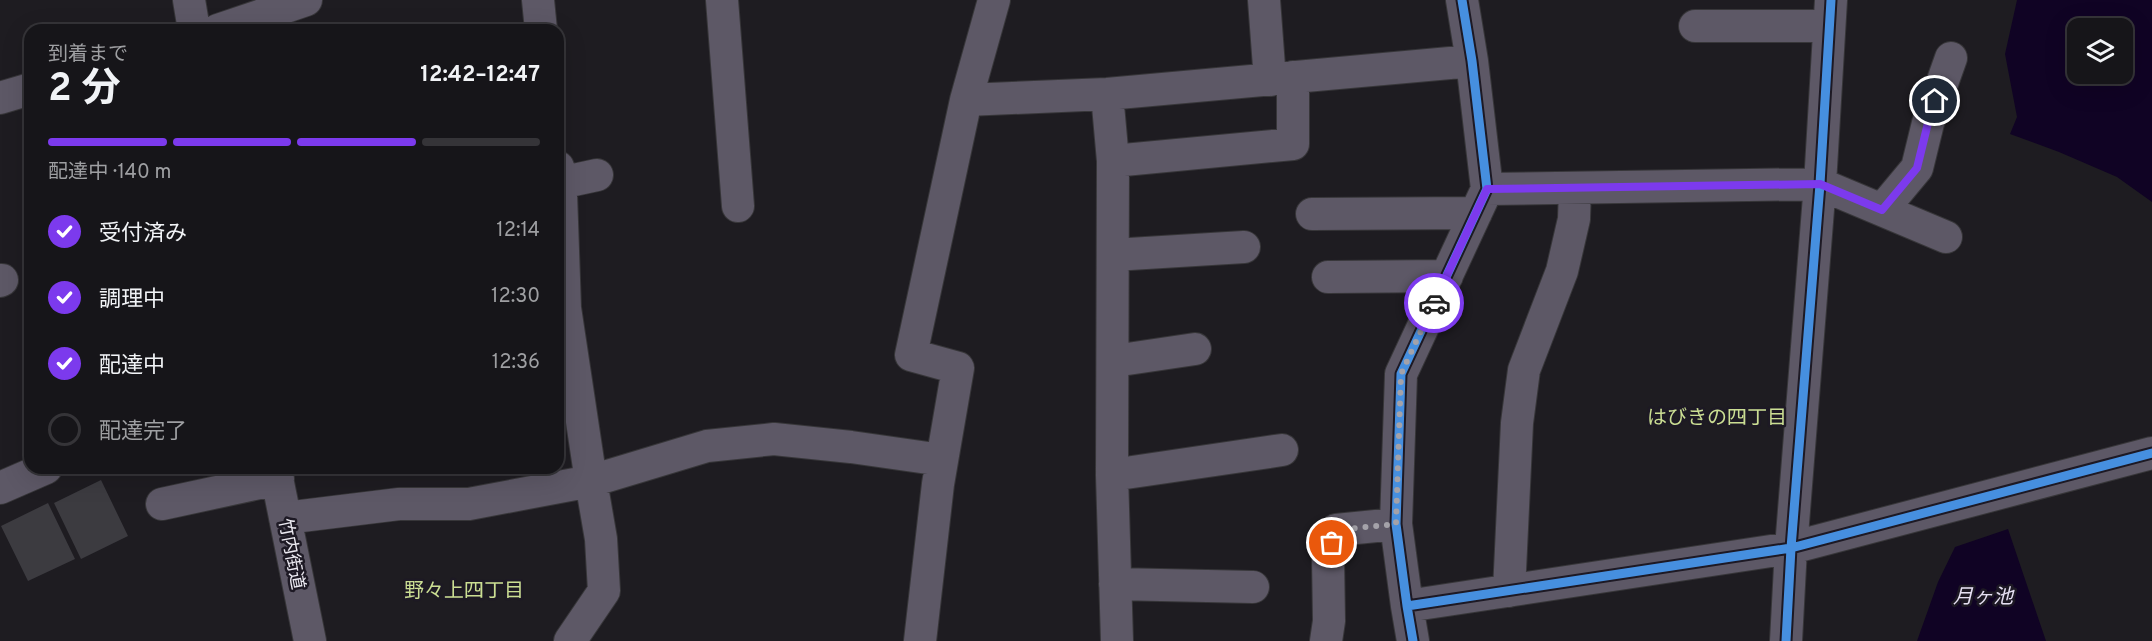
<!DOCTYPE html>
<html lang="ja">
<head>
<meta charset="utf-8">
<style>
	:root { --surface:#161519; --page:#1f1e22; --text:#f1f3f6; --muted:#9e9fa2; --line:#353438; --accent:#7c3aed }
	body { margin:0; font-family:Overpass,"Noto Sans JP",sans-serif; background:var(--page); color:var(--text); height:100vh; display:flex; flex-direction:column; font-size:22px; white-space:nowrap }
	* { box-sizing:border-box; margin:0 }
	p { font-size:20px; color:var(--muted) }
	.icon { flex:none; width:33px; height:33px; fill:none; stroke:currentColor; stroke-width:2; stroke-linecap:round; stroke-linejoin:round }
	.map { position:relative; flex:1; overflow:hidden }
	.side { position:absolute; left:24px; top:24px; width:540px; height:450px; display:flex; flex-direction:column; background:var(--surface); border-radius:18px; box-shadow:0 6px 24px #0002,0 0 0 2px var(--line) }
	.side>* { flex:none }
	.tools { position:absolute; left:2067px; top:18px; display:grid; gap:12px }
	.tools a { display:grid; place-items:center; width:66px; height:66px; border-radius:12px; background:var(--surface); box-shadow:0 6px 24px #0002,0 0 0 2px var(--line); font-size:30px }
	.pin { position:absolute; display:grid; place-items:center; width:51px; height:51px; color:#fff; margin:-26px; border:3px solid #fff; border-radius:50%; box-shadow:0 2px 6px #0007 }
	.courier { position:absolute; display:grid; place-items:center; width:60px; height:60px; margin:-30px; border:4px solid #7c3aed; border-radius:50%; background:#fff; color:#222; box-shadow:0 2px 8px #0007 }
	.overview em { font-style:normal; font-weight:700 }
	.overview div { display:flex; flex-direction:column-reverse }
	.overview { display:flex; align-items:center; justify-content:space-between; height:102px; padding:0 24px }
	h1 { font-size:39px; font-weight:700; line-height:45px }
	.bar { display:grid; grid-template-columns:repeat(4,1fr); gap:9px 6px; align-content:center; height:72px; padding:0 24px }
	.bar i { height:8px; border-radius:4px; background:var(--line) }
	.bar .active { background:var(--accent) }
	.bar p { grid-column:span 4 }
	ol { padding:0 24px; list-style:none }
	li { display:flex; align-items:center; gap:18px; height:66px }
	li p { margin-inline-start:auto }
	li .icon { padding:6px; border-radius:50%; background:var(--accent); color:#fff; stroke-width:4 }
	li:last-child { color:var(--muted) }
	li i { width:33px; height:33px; border:3px solid var(--line); border-radius:50% }
	.map>svg:first-child { display:block }
	.water { fill:#100324; fill-rule:evenodd }
	.building { fill:#3c3b40 }
	.lines { fill:none; stroke-linecap:round; stroke-linejoin:round }
	.minor-casing { stroke:#373639; stroke-width:34 }
	.minor { stroke:#5d5866; stroke-width:32 }
	.cycleway-casing { stroke:#1d1924; stroke-width:13 }
	.cycleway { stroke:#468fdf; stroke-width:9 }
	.done { stroke:#a4a2a9; stroke-width:6; stroke-dasharray:0 10.8 }
	.route { stroke:#7c3aed; stroke-width:8 }
	.labels { text-anchor:middle; stroke-width:5; stroke-linejoin:round; paint-order:stroke }
	.street-label { font-size:18px; fill:#eceaf2; stroke:#1d1924 }
	.neighbourhood-label { font-size:20px; fill:#cbde93; stroke:#1d1924 }
	.water-label { font-size:20px; font-style:italic; fill:#e6e0f3; stroke:#1d1924 }
</style>
</head>
<body>
<div class="map">
<svg width="2152" height="641" viewBox="0 0 2152 641">
	<rect width="100%" height="100%" fill="#1e1c21"/>
	<!-- water -->
	<path class="water" d="M2017,0H2152V202L2117,177L2059,152L2010,134L2017,117L2005,54ZM2078,28H2122V74H2078Z
		M2008,529L2046,641H1917L1938,582L1955,547Z"/>
	<!-- building -->
	<path class="building" d="M101,480L128,536L81,559L54,503Z
		M48,503L75,559L28,581L1,526Z"/>
	<g class="lines">
		<defs>
			<path id="minor" d="M189,0L194,30
				M538,0L541,30
				M722,0L738,206
				M994,0L966,100L1107,94L1472,61
				M1264,0L1270,80
				M1695,26H1829
				M218,30L306,0
				M1107,94L1113,161L1112,475L1117,641
				M0,98L30,89
				M1113,161L1293,144V77
				M558,167L561,193L565,308
				M560,183L597,175
				M1487,189L1820,184L1946,237
				M1882,210L1917,168L1928,123L1951,58
				M1312,214L1476,213
				M1113,255L1244,247
				M1328,277L1447,276
				M0,281L2,280
				M1114,361L1195,349
				M275,468L310,641
				M1112,475L1282,450
				M0,488L46,468
				M162,504L278,479
				M285,518L399,504H469L591,481L565,308L558,310
				M1115,584L1253,587
				M1509,591L1517,423L1524,370L1562,271L1574,219L1575,188
				M1407,606L1791,548L2152,453
				M570,641L604,591L601,539L591,481L707,446L774,439L851,447L942,460
				M920,641L938,484L958,368L911,355L966,100
				M1326,641L1329,621L1328,557L1336,530L1396,524
				M1413,641L1407,606L1396,524L1401,374L1487,189L1472,61L1462,0
				M1786,641L1791,548L1820,184L1831,0"/>
		</defs>
		<!-- minor casing -->
		<use href="#minor" class="minor-casing"/>
		<!-- minor -->
		<use href="#minor" class="minor"/>
		<defs>
			<path id="cycleway" d="M1407,606L1791,548L2152,453
				M1413,641L1407,606L1396,524L1401,374L1487,189L1472,61L1462,0
				M1786,641L1791,548L1820,184L1831,0"/>
		</defs>
		<!-- cycleway casing -->
		<use href="#cycleway" class="cycleway-casing"/>
		<!-- cycleway -->
		<use href="#cycleway" class="cycleway"/>
	</g>
	<g class="lines">
		<!-- done -->
		<path class="done" d="M1332,543L1336,530L1396,524L1401,374L1434,303"/>
		<!-- route -->
		<path class="route" d="M1434,303L1487,189L1820,184L1882,210L1917,168L1928,123L1935,101"/>
	</g>
	<g class="labels">
		<!-- street labels -->
		<g class="street-label">
			<text transform="translate(292 554) rotate(79)" y="6">竹内街道</text>
		</g>
		<!-- neighbourhood labels -->
		<g class="neighbourhood-label">
			<text x="1717" y="424">はびきの四丁目</text>
			<text x="464" y="597">野々上四丁目</text>
		</g>
		<!-- water labels -->
		<g class="water-label">
			<text x="1983" y="603">月ヶ池</text>
		</g>
	</g>
</svg>
<div class="tools">
<a><svg class="icon" aria-label="layers" viewBox="0 0 24 24"><path d="M12 4l9 5-9 5-9-5zM3 14l9 5 9-5"/></svg></a>
</div>
<div class="pin" style="left:1332px;top:543px;background:#ea580c"><svg class="icon" aria-label="bag" viewBox="0 0 24 24"><path d="M5 8h14l-1 12H6zM9 8a3 3 0 0 1 6 0"/></svg></div>
<div class="pin" style="left:1935px;top:101px;background:#1f2937"><svg class="icon" aria-label="home" viewBox="0 0 24 24"><path d="M3 11l9-7 9 7M6 9v11h12V9"/></svg></div>
<div class="courier" style="left:1434px;top:303px"><svg class="icon" aria-label="car" viewBox="0 0 24 24"><path d="M5 17H2v-5l4-1 3-4h7l3 4 3 1v5h-3M9 17h6M6 11h13"/><circle cx="7" cy="17" r="2"/><circle cx="17" cy="17" r="2"/></svg></div>
<section class="side">
<div class="overview"><div><h1>2 分</h1><p>到着まで</p></div><em>12:42–12:47</em></div>
<div class="bar"><i class="active"></i><i class="active"></i><i class="active"></i><i></i><p>配達中 · 140 m</p></div>
<ol>
<li><svg class="icon" aria-label="check" viewBox="0 0 24 24"><path d="M5 12l5 5 9-10"/></svg>受付済み<p>12:14</p></li>
<li><svg class="icon" aria-label="check" viewBox="0 0 24 24"><path d="M5 12l5 5 9-10"/></svg>調理中<p>12:30</p></li>
<li><svg class="icon" aria-label="check" viewBox="0 0 24 24"><path d="M5 12l5 5 9-10"/></svg>配達中<p>12:36</p></li>
<li><i></i>配達完了</li>
</ol>
</section>
</div>
</body>
</html>
